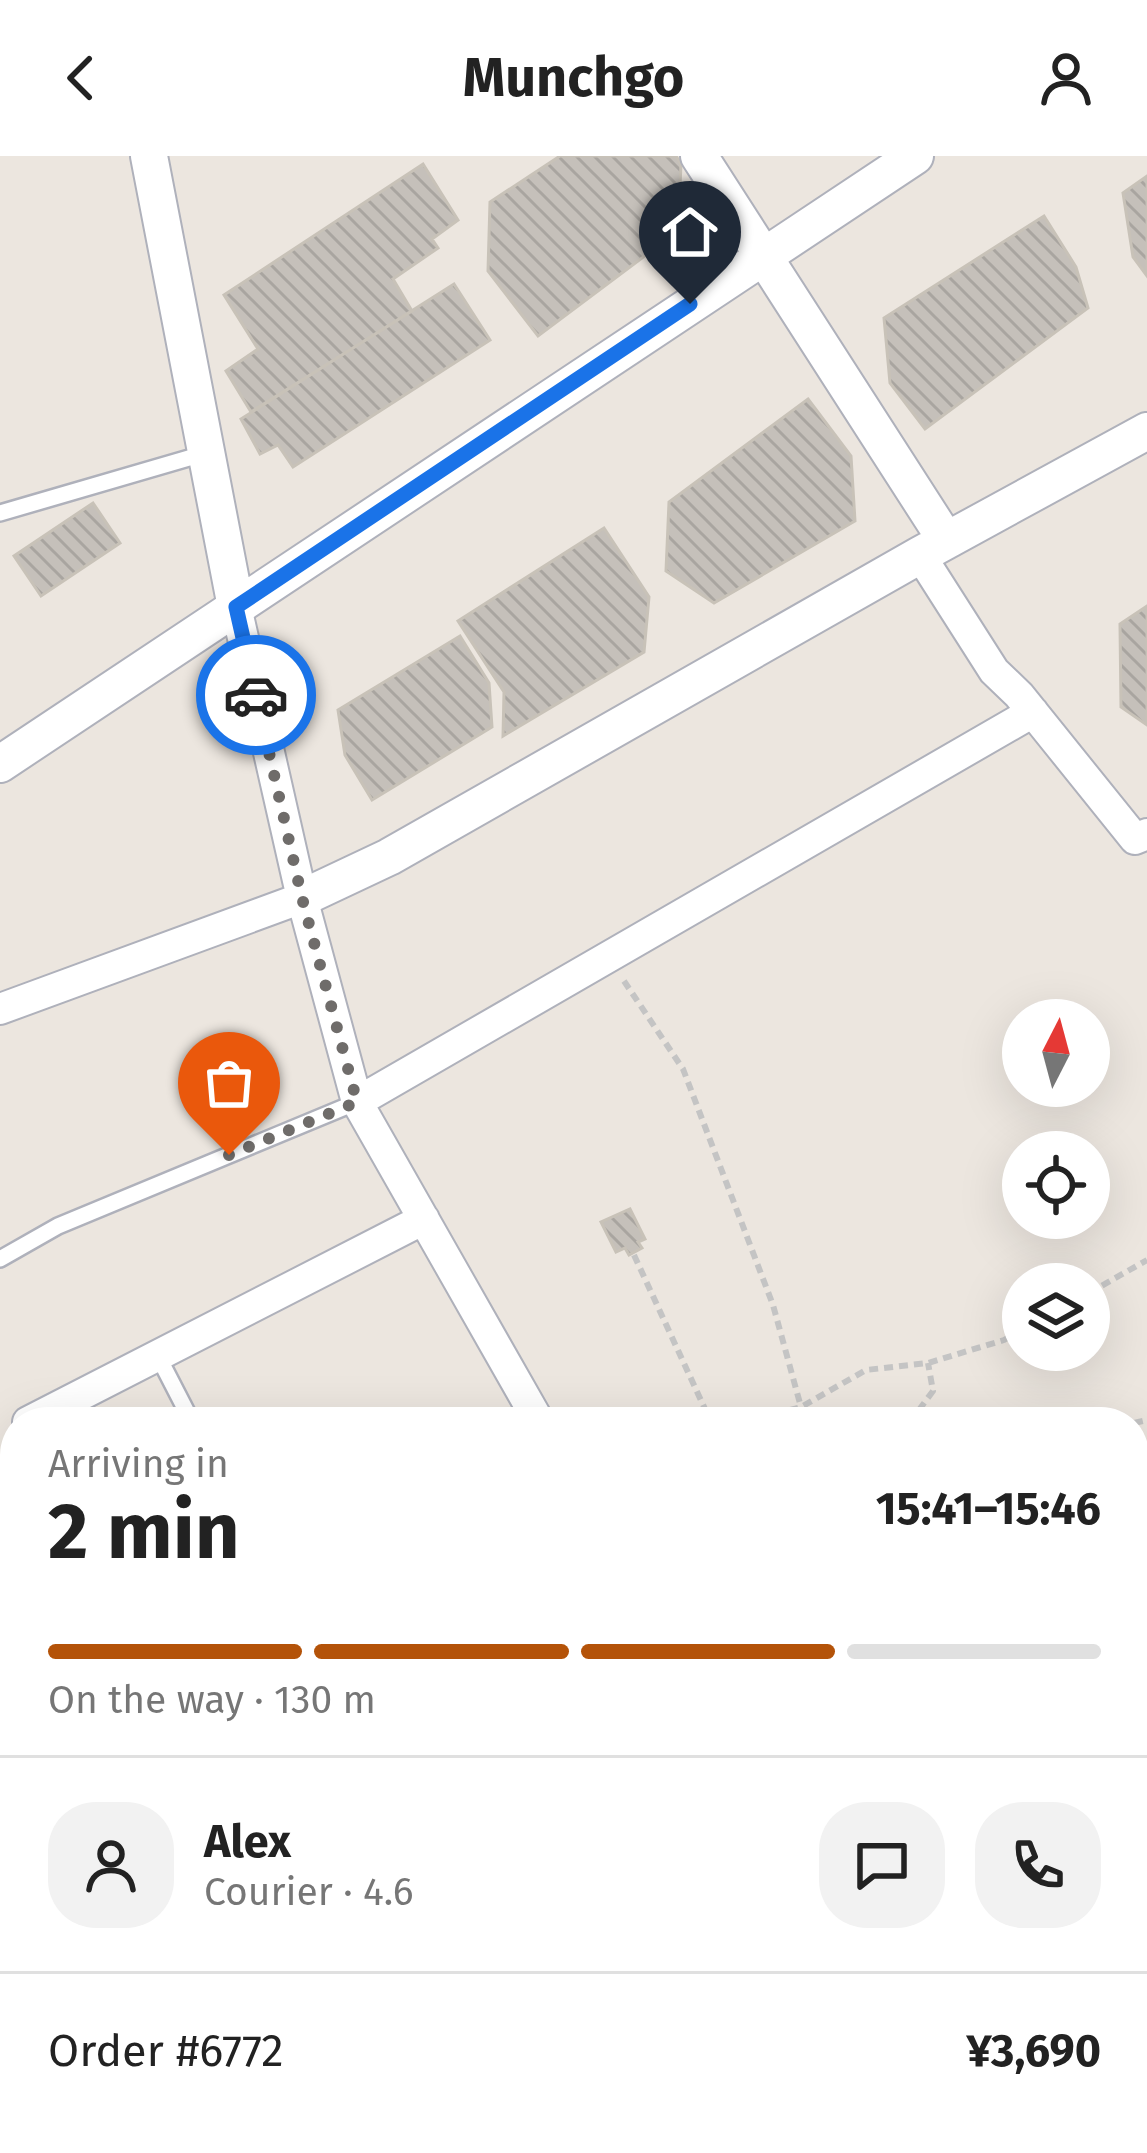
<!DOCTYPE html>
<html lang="en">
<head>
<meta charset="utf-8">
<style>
	:root { --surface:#fff; --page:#f2f2f2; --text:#222; --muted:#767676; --line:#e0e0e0; --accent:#b45309 }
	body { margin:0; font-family:"Fira Sans",sans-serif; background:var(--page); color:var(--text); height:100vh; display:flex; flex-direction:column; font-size:45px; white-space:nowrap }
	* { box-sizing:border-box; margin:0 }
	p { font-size:39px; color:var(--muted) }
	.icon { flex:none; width:66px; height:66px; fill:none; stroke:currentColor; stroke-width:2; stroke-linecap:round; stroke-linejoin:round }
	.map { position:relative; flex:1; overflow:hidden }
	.drawer { position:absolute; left:0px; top:1251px; width:1149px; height:747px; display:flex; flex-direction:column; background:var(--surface); border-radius:48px 48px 0 0; box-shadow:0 12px 48px #0002 }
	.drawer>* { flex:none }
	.needle { width:78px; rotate:6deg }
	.buttons { position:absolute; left:1002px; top:843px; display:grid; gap:24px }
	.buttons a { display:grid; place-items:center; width:108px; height:108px; border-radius:50%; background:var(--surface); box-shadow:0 12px 48px #0002; font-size:60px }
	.pin { position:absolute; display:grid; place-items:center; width:102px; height:102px; color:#fff; margin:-123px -51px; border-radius:50% 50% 50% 0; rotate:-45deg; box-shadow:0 0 12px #0007 }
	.pin .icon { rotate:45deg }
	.courier { position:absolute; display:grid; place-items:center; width:120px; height:120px; margin:-60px; border:9px solid #1a73e8; border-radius:50%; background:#fff; color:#222; box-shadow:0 3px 15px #0007 }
	.head em { font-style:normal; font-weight:700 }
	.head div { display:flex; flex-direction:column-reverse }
	.head { display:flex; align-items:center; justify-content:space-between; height:204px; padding:0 48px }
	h1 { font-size:78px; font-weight:700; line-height:90px }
	.bar { display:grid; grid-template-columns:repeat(4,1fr); gap:18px 12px; align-content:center; height:144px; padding:0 48px }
	.bar i { height:15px; border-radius:9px; background:var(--line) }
	.bar .on { background:var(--accent) }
	.bar p { grid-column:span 4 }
	.line { display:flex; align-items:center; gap:30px; padding:0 48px; border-top:3px solid var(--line) }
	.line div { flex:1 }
	.round { display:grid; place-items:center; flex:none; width:126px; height:126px; border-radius:48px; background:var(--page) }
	header { display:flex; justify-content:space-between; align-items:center; height:156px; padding:0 48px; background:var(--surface); font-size:54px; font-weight:700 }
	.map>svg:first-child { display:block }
	.building { fill:url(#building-back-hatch); stroke:#c8c2b8; stroke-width:3 }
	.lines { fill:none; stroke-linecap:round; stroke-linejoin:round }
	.service-casing { stroke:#afb1bb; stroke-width:20 }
	.minor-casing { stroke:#afb1bb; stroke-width:34 }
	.tertiary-casing { stroke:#afb1bb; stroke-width:40 }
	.path { stroke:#c4c4c4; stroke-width:6; stroke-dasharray:9 6; stroke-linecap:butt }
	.service { stroke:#fff; stroke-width:15 }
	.minor { stroke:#fff; stroke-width:30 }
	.tertiary { stroke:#fff; stroke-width:36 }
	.done { stroke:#6f6c6a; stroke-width:12; stroke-dasharray:0 21.6 }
	.route { stroke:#1a73e8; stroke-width:15 }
</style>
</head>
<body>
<header><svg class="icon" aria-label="back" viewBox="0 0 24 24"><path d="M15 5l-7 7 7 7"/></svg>Munchgo<svg class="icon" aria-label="person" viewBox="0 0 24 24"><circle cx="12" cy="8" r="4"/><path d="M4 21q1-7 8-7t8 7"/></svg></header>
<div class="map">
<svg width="1147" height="1997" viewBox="0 0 1147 1997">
	<defs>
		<pattern id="building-back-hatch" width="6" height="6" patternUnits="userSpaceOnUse" patternTransform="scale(3)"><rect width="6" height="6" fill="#c5c0ba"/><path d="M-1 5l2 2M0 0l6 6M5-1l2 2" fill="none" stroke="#a9a5a0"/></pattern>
	</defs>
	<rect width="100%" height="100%" fill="#ece6df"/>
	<!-- building -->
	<path class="building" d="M560,0H676L681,8L678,75L538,180L488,115L490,46Z
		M423,8L458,64L432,83L438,92L393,123L412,155L251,256L226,215L258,193L224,139Z
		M1147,20V120L1133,101L1123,37Z
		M1044,60L1076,111L1088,152L925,273L890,227L884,162Z
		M454,128L490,184L293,311L278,289L260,298L241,263Z
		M808,243L851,300L855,365L714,447L666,415L669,346Z
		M93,347L120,387L41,440L14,400Z
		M604,372L649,441L644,496L503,580L504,536L458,465Z
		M1147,450V569L1121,551L1120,468Z
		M460,480L489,527L492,571L372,644L345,599L338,554Z
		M630,1053L645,1083L638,1086L642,1092L629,1099L625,1092L616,1096L601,1066Z"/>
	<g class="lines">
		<defs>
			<path id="service" d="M0,357L206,297
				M0,1103L58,1070L357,946
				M158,1200L192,1266
				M187,1983L192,1997
				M801,1983L808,1997
				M987,1983L990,1997"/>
			<path id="minor" d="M920,399L994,515L1019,539L1135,683L1147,678
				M236,451L302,742L357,946L539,1266
				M0,853L302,742
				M357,946L1033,556
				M28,1266L424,1063
				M1134,1529L1147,1523
				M18,1997L34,1983"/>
			<path id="tertiary" d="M149,0L236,451
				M699,0L946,384
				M0,608L915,0
				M302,742L389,701L920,399L1147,275"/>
		</defs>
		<!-- service casing -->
		<use href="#service" class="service-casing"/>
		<!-- minor casing -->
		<use href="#minor" class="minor-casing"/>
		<!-- tertiary casing -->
		<use href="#tertiary" class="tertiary-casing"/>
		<!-- path -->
		<path class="path" d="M624,825L683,913L773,1149L801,1251
			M634,1099L711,1266
			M1089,1137L1147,1104
			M746,1266L801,1251L866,1214L928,1207L1004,1184L1023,1173
			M910,1266L933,1235L928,1207
			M1134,1267L1147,1264
			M0,1827L15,1847"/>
		<!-- service -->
		<use href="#service" class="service"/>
		<!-- minor -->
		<use href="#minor" class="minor"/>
		<!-- tertiary -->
		<use href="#tertiary" class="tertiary"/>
	</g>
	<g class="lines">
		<!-- done -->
		<path class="done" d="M229,999L357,946L302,742L256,539"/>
		<!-- route -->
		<path class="route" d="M256,539L236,451L690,148"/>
	</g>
</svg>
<div class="buttons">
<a><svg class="needle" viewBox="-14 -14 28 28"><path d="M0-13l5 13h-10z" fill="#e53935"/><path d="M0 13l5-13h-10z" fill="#767676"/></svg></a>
<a><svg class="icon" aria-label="locate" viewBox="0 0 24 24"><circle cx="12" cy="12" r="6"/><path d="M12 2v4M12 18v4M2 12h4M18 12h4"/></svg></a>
<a><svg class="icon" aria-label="layers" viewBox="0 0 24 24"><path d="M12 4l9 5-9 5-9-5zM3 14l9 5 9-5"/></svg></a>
</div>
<div class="pin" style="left:229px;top:999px;background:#ea580c"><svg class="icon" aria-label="bag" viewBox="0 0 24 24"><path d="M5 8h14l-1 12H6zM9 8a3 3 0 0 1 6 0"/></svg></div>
<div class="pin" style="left:690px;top:148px;background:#1f2937"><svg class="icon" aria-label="home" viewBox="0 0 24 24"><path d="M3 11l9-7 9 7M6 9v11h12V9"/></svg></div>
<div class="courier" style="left:256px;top:539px"><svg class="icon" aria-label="car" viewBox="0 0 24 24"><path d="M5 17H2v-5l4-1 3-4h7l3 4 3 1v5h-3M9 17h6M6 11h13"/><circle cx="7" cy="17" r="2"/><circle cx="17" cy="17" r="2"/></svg></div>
<section class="drawer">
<div class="head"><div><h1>2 min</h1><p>Arriving in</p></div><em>15:41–15:46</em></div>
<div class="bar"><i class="on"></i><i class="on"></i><i class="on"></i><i></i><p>On the way · 130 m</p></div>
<div class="line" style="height:216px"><a class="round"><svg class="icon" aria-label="person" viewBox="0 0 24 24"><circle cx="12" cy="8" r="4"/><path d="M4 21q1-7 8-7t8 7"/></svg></a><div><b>Alex</b><p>Courier · 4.6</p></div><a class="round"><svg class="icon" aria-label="chat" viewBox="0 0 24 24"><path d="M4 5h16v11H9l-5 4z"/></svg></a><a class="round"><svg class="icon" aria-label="phone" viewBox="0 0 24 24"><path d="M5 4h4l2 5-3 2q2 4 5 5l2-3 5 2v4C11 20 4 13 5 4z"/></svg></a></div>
<div class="line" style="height:156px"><div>Order #6772</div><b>¥3,690</b></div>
</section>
</div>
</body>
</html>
